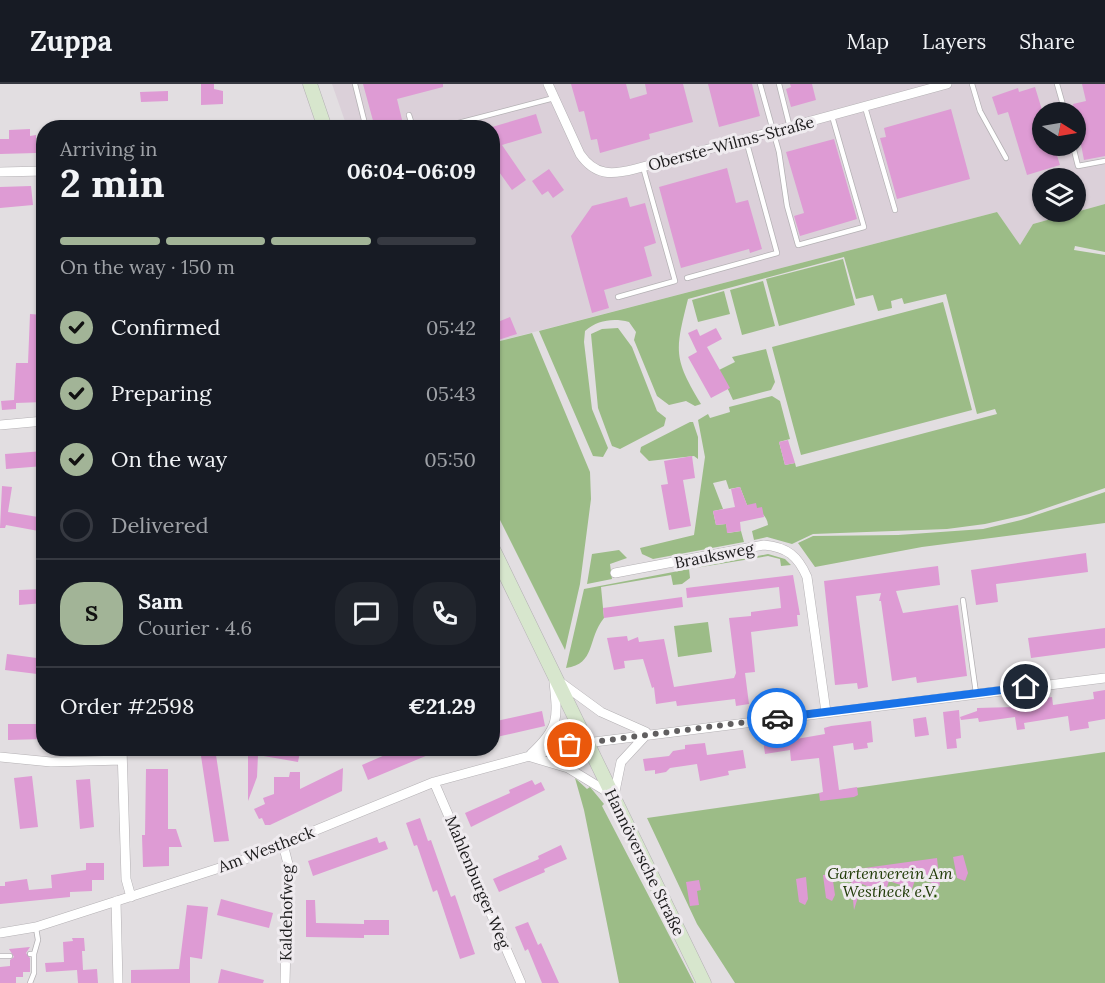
<!DOCTYPE html>
<html lang="en">
<head>
<meta charset="utf-8">
<style>
	:root { --surface:#171b24; --page:#20242c; --text:#f1f3f6; --muted:#9ea1a6; --line:#363941; --accent:#a2b497 }
	body { margin:0; font-family:Lora,serif; background:var(--page); color:var(--text); height:100vh; display:flex; flex-direction:column; font-size:22px; white-space:nowrap }
	* { box-sizing:border-box; margin:0 }
	p { font-size:20px; color:var(--muted) }
	.icon { flex:none; width:33px; height:33px; fill:none; stroke:currentColor; stroke-width:2; stroke-linecap:round; stroke-linejoin:round }
	.map { position:relative; flex:1; overflow:hidden }
	.drawer { position:absolute; left:36px; top:36px; width:464px; height:636px; display:flex; flex-direction:column; background:var(--surface); border-radius:24px; box-shadow:0 2px 4px #0004 }
	.drawer>* { flex:none }
	.needle { width:39px; rotate:101deg }
	.controls { position:absolute; left:1032px; top:18px; display:grid; gap:12px }
	.controls a { display:grid; place-items:center; width:54px; height:54px; border-radius:50%; background:var(--surface); box-shadow:0 2px 4px #0004; font-size:30px }
	.pin { position:absolute; display:grid; place-items:center; width:51px; height:51px; color:#fff; margin:-26px; border:3px solid #fff; border-radius:50%; box-shadow:0 2px 6px #0007 }
	.courier { position:absolute; display:grid; place-items:center; width:60px; height:60px; margin:-30px; border:4px solid #1a73e8; border-radius:50%; background:#fff; color:#222; box-shadow:0 2px 8px #0007 }
	.summary em { font-style:normal; font-weight:700 }
	.summary div { display:flex; flex-direction:column-reverse }
	.summary { display:flex; align-items:center; justify-content:space-between; height:102px; padding:0 24px }
	h1 { font-size:39px; font-weight:700; line-height:45px }
	.bar { display:grid; grid-template-columns:repeat(4,1fr); gap:9px 6px; align-content:center; height:72px; padding:0 24px }
	.bar i { height:8px; border-radius:4px; background:var(--line) }
	.bar .selected { background:var(--accent) }
	.bar p { grid-column:span 4 }
	.line { display:flex; align-items:center; gap:15px; padding:0 24px; border-top:2px solid var(--line) }
	.line div { flex:1 }
	.round { display:grid; place-items:center; flex:none; width:63px; height:63px; border-radius:24px; background:var(--page) }
	ol { padding:0 24px; list-style:none }
	li { display:flex; align-items:center; gap:18px; height:66px }
	li p { margin-inline-start:auto }
	li .icon { padding:6px; border-radius:50%; background:var(--accent); color:#111; stroke-width:4 }
	li:last-child { color:var(--muted) }
	li i { width:33px; height:33px; border:3px solid var(--line); border-radius:50% }
	header { display:flex; align-items:center; gap:36px; box-sizing:border-box; height:84px; padding:0 30px; background:var(--surface); border-bottom:2px solid var(--line) }
	header strong { font-size:28px }
	nav { display:flex; gap:33px; margin-inline-start:auto; font-size:21px }
	.map>svg:first-child { display:block }
	.built { fill:#dbd0d9; fill-rule:evenodd }
	.green { fill:#9cbc87 }
	.building { fill:#de9bd4 }
	.lines { fill:none; stroke-linecap:round; stroke-linejoin:round }
	.lane-casing { stroke:#b4b1b4; stroke-width:6 }
	.street-casing { stroke:#b4b1b4; stroke-width:10 }
	.secondary-casing { stroke:#b4b1b4; stroke-width:15 }
	.lane { stroke:#fff; stroke-width:4.5 }
	.street { stroke:#fff; stroke-width:9 }
	.secondary { stroke:#d7e6cd; stroke-width:14 }
	.done { stroke:#615f60; stroke-width:6; stroke-dasharray:0 10.8 }
	.route { stroke:#1a73e8; stroke-width:8 }
	.labels { text-anchor:middle; stroke-width:6; stroke-linejoin:round; paint-order:stroke }
	.street-label { font-size:16px; fill:#1b1a1b; stroke:#efebef }
	.park-label { font-size:16px; font-style:italic; fill:#203b07; stroke:#efebef }
</style>
</head>
<body>
<header>
<strong>Zuppa</strong>
<nav><a>Map</a><a>Layers</a><a>Share</a></nav>
</header>
<div class="map">
<svg width="1105" height="899" viewBox="0 0 1105 899">
	<rect width="100%" height="100%" fill="#e2dee1"/>
	<!-- built -->
	<path class="built" d="M332,0H1105V120L1033,140L1020,161L997,128L492,259V44L347,43ZM1042,28H1076V62H1042ZM1042,94H1076V128H1042Z"/>
	<!-- green -->
	<path class="green" d="M1105,120V168L1075,162L1074,166L1105,171V404L1029,430L985,440L947,445L813,450L792,460L767,453L754,456L752,447L768,441C767,430 756,424 747,421L740,403L729,405L726,396L713,399L723,425L713,427L716,441L726,440L728,449L741,447L744,458L653,475L642,470L640,464L694,451L705,373L698,336L708,330L710,334L730,328L729,323L772,312L780,317L790,355L779,358L785,381L795,379L796,383L997,330L995,325L977,330L946,210L904,220L902,214L891,217L892,224L878,227L873,211L856,215L844,173L688,215C675,267 673,274 701,320L695,322L686,317L669,321L657,312L634,256L636,248L629,238C613,234 598,236 585,247L584,258L592,325L608,364L603,373L593,372L539,247L997,128L1020,161L1033,140Z
		M843,175L855,221L779,242L766,195Z
		M763,197L775,242L742,251L730,206Z
		M724,207L730,230L698,238L692,216Z
		M943,218L972,326L801,371L772,263Z
		M618,244L632,263L657,327L666,334L664,342L620,365L612,362L598,324L591,250L602,245Z
		M532,249L590,388L591,415L580,500L565,566L492,420V259Z
		M766,265L775,298L771,306L733,316L719,286L735,278L732,273Z
		M690,338H693L698,353V375L694,372L649,377L640,368L641,363Z
		M1105,408V439L922,463L815,483L798,459L813,452L898,451L983,445L1021,436Z
		M619,466L627,474L610,480L612,495L587,500L592,470Z
		M768,470L785,475L791,481L781,482L780,475L768,472L689,485L690,494L682,500L673,501L671,491L601,503L604,534C587,555 596,580 566,584L584,505Z
		M708,538L712,568L678,573L674,542Z
		M1105,668V899H735L697,840L647,734Z
		M575,694L587,705L590,703L604,720L602,722L694,899H619L584,726Z"/>
	<!-- building -->
	<path class="building" d="M201,0H214V5L223,7V20L201,21Z
		M363,0H443V3L397,15L404,44H375Z
		M571,0H626L630,15L647,10L645,0H683L693,38L649,50L650,55L600,69L597,55L591,56L584,27L579,28Z
		M708,0H752L760,32L719,43Z
		M790,0H812L816,16L791,23L786,5L791,3Z
		M1082,0H1105V72L1084,76L1073,20L1086,17Z
		M1035,3L1042,26V62H1054L1060,81L1027,91L1008,28L998,31L992,13L1018,4L1019,8Z
		M168,7V17L141,18L140,8Z
		M951,25L970,95L897,115L880,54L886,53L884,44Z
		M536,30L542,49L502,61L526,96L512,106L492,78V43Z
		M30,45V52L36,51V69L0,70V55H9V46Z
		M834,55L857,135L800,152L794,132L804,129L786,68Z
		M727,84L736,119L748,116L762,165L750,169L749,165L681,184L659,103Z
		M549,85L564,106L553,114L548,107L542,111L532,97Z
		M31,102L33,121L0,124V103Z
		M627,113L630,123L645,119L656,159L644,163L652,192L604,206L609,224L592,229L571,152L592,122Z
		M30,230L44,231L37,303L44,304V318L16,319V325L2,326L1,317L14,316L16,279H28Z
		M510,233L517,250L498,256L493,240Z
		M716,244L722,255L707,263L730,304L711,314L688,273L697,268L688,249L697,245L700,252Z
		M788,356L795,379L785,381L779,358Z
		M44,367V382L6,385L5,370Z
		M692,372L695,394L683,396L691,442L669,446L661,401L668,400L664,377Z
		M2,402L12,403L8,428L44,434V448L6,441L5,444H0Z
		M740,403L747,421L756,419L757,424L762,423L764,433L740,438L741,447L727,449L726,440L716,441L713,427L735,423L731,405Z
		M1086,469L1088,488L996,500L998,518L976,521L971,486Z
		M938,482L940,501L896,507L903,529L958,521L967,592L917,599L916,593L892,597L881,517H879L881,509L856,512L868,603L858,605L857,599L835,601L824,497Z
		M793,491L800,531H797L798,542L751,548L755,588L745,589L749,620L736,622L735,615L677,622L676,617L656,620L654,603L652,604L643,575L624,577L625,584L614,586L607,554L627,552L628,557L638,553L639,558L664,555L674,603L734,594L736,589L729,534L751,532V528L781,524L779,503L687,514L686,504Z
		M44,505V519L19,521V506Z
		M682,513L683,523L604,534L603,524Z
		M1105,544V564L1031,574L1028,554Z
		M7,570L44,575V587L37,586V590L5,586Z
		M1105,606V635L1088,638L1089,644L1070,647L1068,632L1024,639L1025,645L1017,646L1015,633L979,638L978,634L961,636L960,633L977,627V624L1013,623V619L1052,613L1053,621L1094,615L1093,608Z
		M959,626L961,654L956,655L957,664L947,665L943,628Z
		M542,627L545,642L492,654V638Z
		M926,633L929,651L915,653L913,635Z
		M871,637L873,658L867,659L868,664L854,666L853,659L833,662L839,706L857,703L858,711L854,713L820,717L819,709L823,708L819,674L791,677L790,666L765,670L762,649L783,646L785,657L825,650L824,644L831,642Z
		M8,640H40V643H44V655L8,656Z
		M705,659L707,671L743,666L746,684L728,687L729,691L700,697L697,680L670,684L666,688L655,690V686L645,687L643,675L669,672L673,667L685,665V661Z
		M248,664H287L300,668L298,678L258,671L257,693L248,717Z
		M401,664H426L428,671L368,696L362,681Z
		M216,671L229,757L214,758L201,672Z
		M343,684L342,707L270,741H265L262,734L259,735L254,725L265,720L263,714L274,710V693H289L290,688H300V705Z
		M146,685H168V745H176L182,763H169V782L143,783L142,751H145Z
		M32,692L38,743L20,745L14,694Z
		M90,695L94,743L80,745L76,696Z
		M532,696L535,701L541,698L545,706L471,743L465,729L510,709L509,706Z
		M420,734L428,757L431,756L451,813L455,811L475,870L460,875L437,806L433,808L417,761L414,762L406,739Z
		M377,753L379,759L385,757L388,765L313,792L308,777Z
		M561,761L567,775L544,785L545,788L499,808L493,795L539,775L538,772Z
		M963,771L968,789L965,797L957,794L953,773Z
		M937,774L940,802L916,793L912,805L889,797L885,809L862,800L854,826L850,786Z
		M86,779H104V796H92V807L70,808V813L0,820V802H5V798L27,795L29,806L52,804L51,791L86,786Z
		M832,790L835,811L832,817L826,814L823,791Z
		M806,793L808,815L805,821L799,818L796,795Z
		M699,796L701,806L697,807L699,821L690,822L686,798Z
		M221,815L273,829L269,844L217,831Z
		M306,816H315L316,839L364,840V836H389V851H364V854L306,853Z
		M187,821L208,823L202,875L190,873V899H131V886L179,885Z
		M528,838L538,861L541,859L559,899H542L528,865L525,867L515,843Z
		M72,854H84L85,867H82L83,886L97,885L98,899H78L77,886L46,888L45,879L64,878L63,858L73,857Z
		M30,863L26,869L30,874V888H23V893H16V899H0V883L10,882V876L14,873L9,865Z
		M221,885L264,896L263,899H218Z"/>
	<g class="lines">
		<defs>
			<path id="lane" d="M355,0L366,44
				M760,0L779,68L787,122L798,161L864,143L832,32
				M779,0L790,44
				M972,0L980,27L1006,74
				M1057,0L1065,28
				M865,23L895,126
				M409,31L413,44
				M439,44L554,14
				M1073,62L1078,82L1105,77
				M687,194L777,169L746,56
				M618,213L675,197L643,83
				M963,516L976,609
				M30,870H34L38,856L36,844
				M0,872H10
				M30,899L34,889V870"/>
			<path id="street" d="M548,0L580,70C595,92 612,91 635,85L947,0
				M0,88L44,87
				M0,341L44,337
				M615,489L764,461C787,463 798,472 807,493L826,628
				M560,598L601,628L646,648
				M122,664L126,795L131,813
				M531,670C559,644 558,635 554,598
				M0,673L51,678L122,676
				M531,673L568,684L614,712L621,678L647,650
				M434,698L521,899
				M283,760L288,780L285,899
				M116,817L118,899
				M0,849L36,843L238,778L434,698L570,661L1105,594"/>
			<path id="secondary" d="M310,0L325,44
				M492,463L704,899"/>
		</defs>
		<!-- lane casing -->
		<use href="#lane" class="lane-casing"/>
		<!-- street casing -->
		<use href="#street" class="street-casing"/>
		<!-- secondary casing -->
		<use href="#secondary" class="secondary-casing"/>
		<!-- lane -->
		<use href="#lane" class="lane"/>
		<!-- street -->
		<use href="#street" class="street"/>
		<!-- secondary -->
		<use href="#secondary" class="secondary"/>
	</g>
	<g class="lines">
		<!-- done -->
		<path class="done" d="M570,661L777,634"/>
		<!-- route -->
		<path class="route" d="M777,634L1026,603"/>
	</g>
	<g class="labels">
		<!-- street labels -->
		<g class="street-label">
			<text transform="translate(731 59) rotate(-15)" y="6">Oberste-Wilms-Straße</text>
			<text transform="translate(714 471) rotate(-11)" y="6">Brauksweg</text>
			<text transform="translate(266 765) rotate(-21)" y="6">Am Westheck</text>
			<text transform="translate(645 778) rotate(64)" y="6">Hannöversche Straße</text>
			<text transform="translate(478 798) rotate(67)" y="6">Mahlenburger Weg</text>
			<text transform="translate(286 829) rotate(-89)" y="6">Kaldehofweg</text>
		</g>
		<!-- park labels -->
		<g class="park-label">
			<text x="890" y="795">Gartenverein Am<tspan x="890" dy="18">Westheck e.V.</tspan></text>
		</g>
	</g>
</svg>
<div class="controls">
<a><svg class="needle" viewBox="-14 -14 28 28"><path d="M0-13l5 13h-10z" fill="#e53935"/><path d="M0 13l5-13h-10z" fill="#9ea1a6"/></svg></a>
<a><svg class="icon" aria-label="layers" viewBox="0 0 24 24"><path d="M12 4l9 5-9 5-9-5zM3 14l9 5 9-5"/></svg></a>
</div>
<div class="pin" style="left:570px;top:661px;background:#ea580c"><svg class="icon" aria-label="bag" viewBox="0 0 24 24"><path d="M5 8h14l-1 12H6zM9 8a3 3 0 0 1 6 0"/></svg></div>
<div class="pin" style="left:1026px;top:603px;background:#1f2937"><svg class="icon" aria-label="home" viewBox="0 0 24 24"><path d="M3 11l9-7 9 7M6 9v11h12V9"/></svg></div>
<div class="courier" style="left:777px;top:634px"><svg class="icon" aria-label="car" viewBox="0 0 24 24"><path d="M5 17H2v-5l4-1 3-4h7l3 4 3 1v5h-3M9 17h6M6 11h13"/><circle cx="7" cy="17" r="2"/><circle cx="17" cy="17" r="2"/></svg></div>
<section class="drawer">
<div class="summary"><div><h1>2 min</h1><p>Arriving in</p></div><em>06:04–06:09</em></div>
<div class="bar"><i class="selected"></i><i class="selected"></i><i class="selected"></i><i></i><p>On the way · 150 m</p></div>
<ol>
<li><svg class="icon" aria-label="check" viewBox="0 0 24 24"><path d="M5 12l5 5 9-10"/></svg>Confirmed<p>05:42</p></li>
<li><svg class="icon" aria-label="check" viewBox="0 0 24 24"><path d="M5 12l5 5 9-10"/></svg>Preparing<p>05:43</p></li>
<li><svg class="icon" aria-label="check" viewBox="0 0 24 24"><path d="M5 12l5 5 9-10"/></svg>On the way<p>05:50</p></li>
<li><i></i>Delivered</li>
</ol>
<div class="line" style="height:108px"><b class="round" style="background:var(--accent);color:#111">S</b><div><b>Sam</b><p>Courier · 4.6</p></div><a class="round"><svg class="icon" aria-label="chat" viewBox="0 0 24 24"><path d="M4 5h16v11H9l-5 4z"/></svg></a><a class="round"><svg class="icon" aria-label="phone" viewBox="0 0 24 24"><path d="M5 4h4l2 5-3 2q2 4 5 5l2-3 5 2v4C11 20 4 13 5 4z"/></svg></a></div>
<div class="line" style="height:78px"><div>Order #2598</div><b>€21.29</b></div>
</section>
</div>
</body>
</html>
